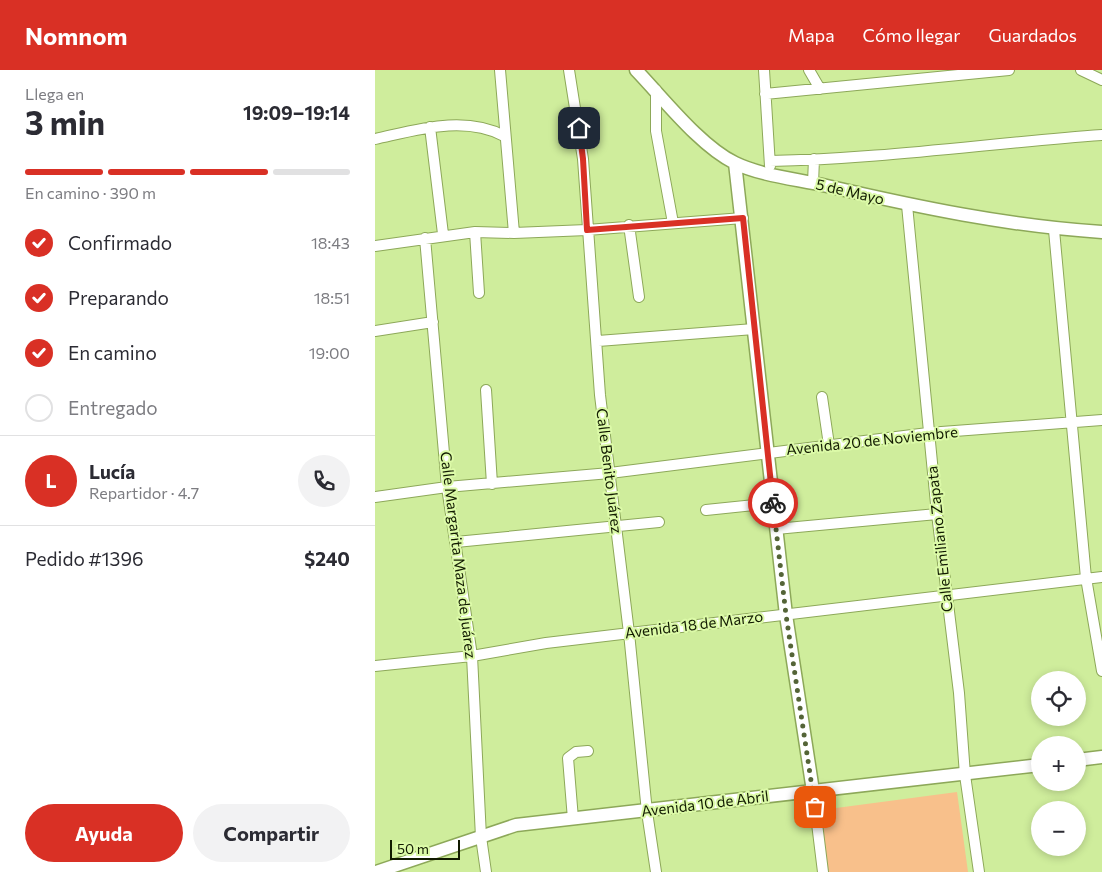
<!DOCTYPE html>
<html lang="es">
<head>
<meta charset="utf-8">
<style>
	:root { --surface:#fff; --page:#f2f2f3; --text:#2b2b33; --muted:#7c7c81; --line:#e1e1e2; --accent:#d93025 }
	body { margin:0; font-family:Commissioner,sans-serif; background:var(--page); color:var(--text); height:100vh; display:flex; flex-direction:column; font-size:19px; white-space:nowrap }
	* { box-sizing:border-box; margin:0 }
	p { font-size:16px; color:var(--muted) }
	.icon { flex:none; width:28px; height:28px; fill:none; stroke:currentColor; stroke-width:2; stroke-linecap:round; stroke-linejoin:round }
	.map { position:relative; flex:1; overflow:hidden }
	.side { display:flex; flex-direction:column; background:var(--surface); width:375px }
	.side>* { flex:none }
	.tools { position:absolute; left:656px; top:601px; display:grid; gap:10px }
	.tools a { display:grid; place-items:center; width:55px; height:55px; border-radius:50%; background:var(--surface); box-shadow:0 2px 8px #0003; font-size:25px }
	.scale { position:absolute; left:15px; bottom:12px; width:70px; box-sizing:border-box; padding-left:5px; border:2px solid #111a00; border-top:0; font-size:14px; line-height:18px; white-space:nowrap; color:#111a00; -webkit-text-stroke:4px #dcfaa8; paint-order:stroke }
	.pin { position:absolute; display:grid; place-items:center; width:42px; height:42px; color:#fff; margin:-21px; border-radius:10px; box-shadow:0 2px 8px #0006 }
	.courier { position:absolute; display:grid; place-items:center; width:50px; height:50px; margin:-25px; border:4px solid #d93025; border-radius:50%; background:#fff; color:#222; box-shadow:0 1px 6px #0007 }
	.head em { font-style:normal; font-weight:700 }
	.head div { display:flex; flex-direction:column-reverse }
	.head { display:flex; align-items:center; justify-content:space-between; height:85px; padding:0 25px }
	h1 { font-size:32px; font-weight:700; line-height:38px }
	.bar { display:grid; grid-template-columns:repeat(4,1fr); gap:8px 5px; align-content:center; height:60px; padding:0 25px }
	.bar i { height:6px; border-radius:4px; background:var(--line) }
	.bar .on { background:var(--accent) }
	.bar p { grid-column:span 4 }
	.line { display:flex; align-items:center; gap:12px; padding:0 25px; border-top:1px solid var(--line) }
	.line div { flex:1 }
	.round { display:grid; place-items:center; flex:none; width:52px; height:52px; border-radius:26px; background:var(--page) }
	ol { padding:0 25px; list-style:none }
	li { display:flex; align-items:center; gap:15px; height:55px }
	li p { margin-inline-start:auto }
	li .icon { padding:5px; border-radius:50%; background:var(--accent); color:#fff; stroke-width:4 }
	li:last-child { color:var(--muted) }
	li i { width:28px; height:28px; border:2px solid var(--line); border-radius:50% }
	.primary-button { display:flex; gap:10px; margin-top:auto; padding:10px 25px }
	.primary-button a { flex:1; height:58px; border-radius:30px; background:var(--accent); color:#fff; font-size:20px; font-weight:700; line-height:58px; text-align:center }
	.primary-button a+a { background:var(--page); color:var(--text) }
	header { display:flex; align-items:center; gap:30px; box-sizing:border-box; height:70px; padding:0 25px; background:var(--accent); color:#fff }
	header strong { font-size:24px }
	nav { display:flex; gap:28px; margin-inline-start:auto; font-size:18px }
	main { display:flex; flex:1; min-height:0 }
	.map>svg:first-child { display:block }
	.park { fill:#f8c08b }
	.lines { fill:none; stroke-linecap:round; stroke-linejoin:round }
	.minor-casing { stroke:#8da859; stroke-width:12 }
	.tertiary-casing { stroke:#8da859; stroke-width:15 }
	.minor { stroke:#fff; stroke-width:10 }
	.tertiary { stroke:#fff; stroke-width:12 }
	.done { stroke:#546437; stroke-width:5; stroke-dasharray:0 9 }
	.route { stroke:#d93025; stroke-width:6 }
	.labels { text-anchor:middle; stroke-width:4; stroke-linejoin:round; paint-order:stroke }
	.street-label { font-size:15px; fill:#111a00; stroke:#dcfaa8 }
</style>
</head>
<body>
<header>
<strong>Nomnom</strong>
<nav><a>Mapa</a><a>Cómo llegar</a><a>Guardados</a></nav>
</header>
<main>
<section class="side">
<div class="head"><div><h1>3 min</h1><p>Llega en</p></div><em>19:09–19:14</em></div>
<div class="bar"><i class="on"></i><i class="on"></i><i class="on"></i><i></i><p>En camino · 390 m</p></div>
<ol>
<li><svg class="icon" aria-label="check" viewBox="0 0 24 24"><path d="M5 12l5 5 9-10"/></svg>Confirmado<p>18:43</p></li>
<li><svg class="icon" aria-label="check" viewBox="0 0 24 24"><path d="M5 12l5 5 9-10"/></svg>Preparando<p>18:51</p></li>
<li><svg class="icon" aria-label="check" viewBox="0 0 24 24"><path d="M5 12l5 5 9-10"/></svg>En camino<p>19:00</p></li>
<li><i></i>Entregado</li>
</ol>
<div class="line" style="height:90px"><b class="round" style="background:var(--accent);color:#fff">L</b><div><b>Lucía</b><p>Repartidor · 4.7</p></div><a class="round"><svg class="icon" aria-label="phone" viewBox="0 0 24 24"><path d="M5 4h4l2 5-3 2q2 4 5 5l2-3 5 2v4C11 20 4 13 5 4z"/></svg></a></div>
<div class="line" style="height:65px"><div>Pedido #1396</div><b>$240</b></div>
<div class="primary-button"><a>Ayuda</a><a>Compartir</a></div>
</section>
<div class="map">
<svg width="727" height="802" viewBox="0 0 727 802">
	<rect width="100%" height="100%" fill="#cfed9c"/>
	<!-- park -->
	<path class="park" d="M582,722L593,802H453L446,740Z"/>
	<g class="lines">
		<defs>
			<path id="minor" d="M125,0L139,163
				M194,0L208,89L225,325L254,563L272,742L281,802
				M389,0L395,96
				M434,0L445,19
				M706,0L727,10
				M281,20V61L298,153
				M390,24L634,0
				M55,57L68,164
				M0,69C42,60 89,45 129,66
				M395,91C506,89 616,73 727,65
				M438,113L439,89
				M532,135L562,444L584,623L590,705L604,802
				M254,155L264,227
				M679,160L711,508L727,601
				M100,162L104,223
				M50,168L72,417L97,586L106,767L111,802
				M0,176L100,162L139,163L212,160L368,148
				M0,261L58,252
				M223,271L379,259
				M111,320L117,414
				M447,327L454,375
				M0,427L72,417L235,403L553,363L727,350
				M331,440L398,433
				M401,459L562,444
				M81,472L284,452
				M0,596L97,586L171,573L727,507
				M438,721L448,802
				M198,749L193,688L201,682L213,681"/>
			<path id="tertiary" d="M261,0C288,28 325,76 360,93C387,106 422,109 452,116C543,137 633,156 727,162
				M360,93L411,545L438,721
				M702,690L727,687
				M1,802L141,755L665,695"/>
		</defs>
		<!-- minor casing -->
		<use href="#minor" class="minor-casing"/>
		<!-- tertiary casing -->
		<use href="#tertiary" class="tertiary-casing"/>
		<!-- minor -->
		<use href="#minor" class="minor"/>
		<!-- tertiary -->
		<use href="#tertiary" class="tertiary"/>
	</g>
	<g class="lines">
		<!-- done -->
		<path class="done" d="M398,433L411,545L440,737"/>
		<!-- route -->
		<path class="route" d="M204,58L208,89L212,160L368,148L398,433"/>
	</g>
	<g class="labels">
		<!-- street labels -->
		<g class="street-label">
			<text transform="translate(475 122) rotate(13)" y="5">5 de Mayo</text>
			<text transform="translate(497 371) rotate(-6)" y="5">Avenida 20 de Noviembre</text>
			<text transform="translate(234 401) rotate(83)" y="5">Calle Benito Juárez</text>
			<text transform="translate(565 469) rotate(-96)" y="5">Calle Emiliano Zapata</text>
			<text transform="translate(83 485) rotate(83)" y="5">Calle Margarita Maza de Juárez</text>
			<text transform="translate(319 555) rotate(-7)" y="5">Avenida 18 de Marzo</text>
			<text transform="translate(330 734) rotate(-7)" y="5">Avenida 10 de Abril</text>
		</g>
	</g>
</svg>
<div class="tools">
<a><svg class="icon" aria-label="locate" viewBox="0 0 24 24"><circle cx="12" cy="12" r="6"/><path d="M12 2v4M12 18v4M2 12h4M18 12h4"/></svg></a>
<a>+</a>
<a>−</a>
</div>
<div class="scale">50 m</div>
<div class="pin" style="left:440px;top:737px;background:#ea580c"><svg class="icon" aria-label="bag" viewBox="0 0 24 24"><path d="M5 8h14l-1 12H6zM9 8a3 3 0 0 1 6 0"/></svg></div>
<div class="pin" style="left:204px;top:58px;background:#1f2937"><svg class="icon" aria-label="home" viewBox="0 0 24 24"><path d="M3 11l9-7 9 7M6 9v11h12V9"/></svg></div>
<div class="courier" style="left:398px;top:433px"><svg class="icon" aria-label="bike" viewBox="0 0 24 24"><circle cx="6" cy="16" r="4"/><circle cx="18" cy="16" r="4"/><path d="M6 16l4-8h5l3 8M10 8l3 8H6M13 5h3"/></svg></div>
</div>
</main>
</body>
</html>
